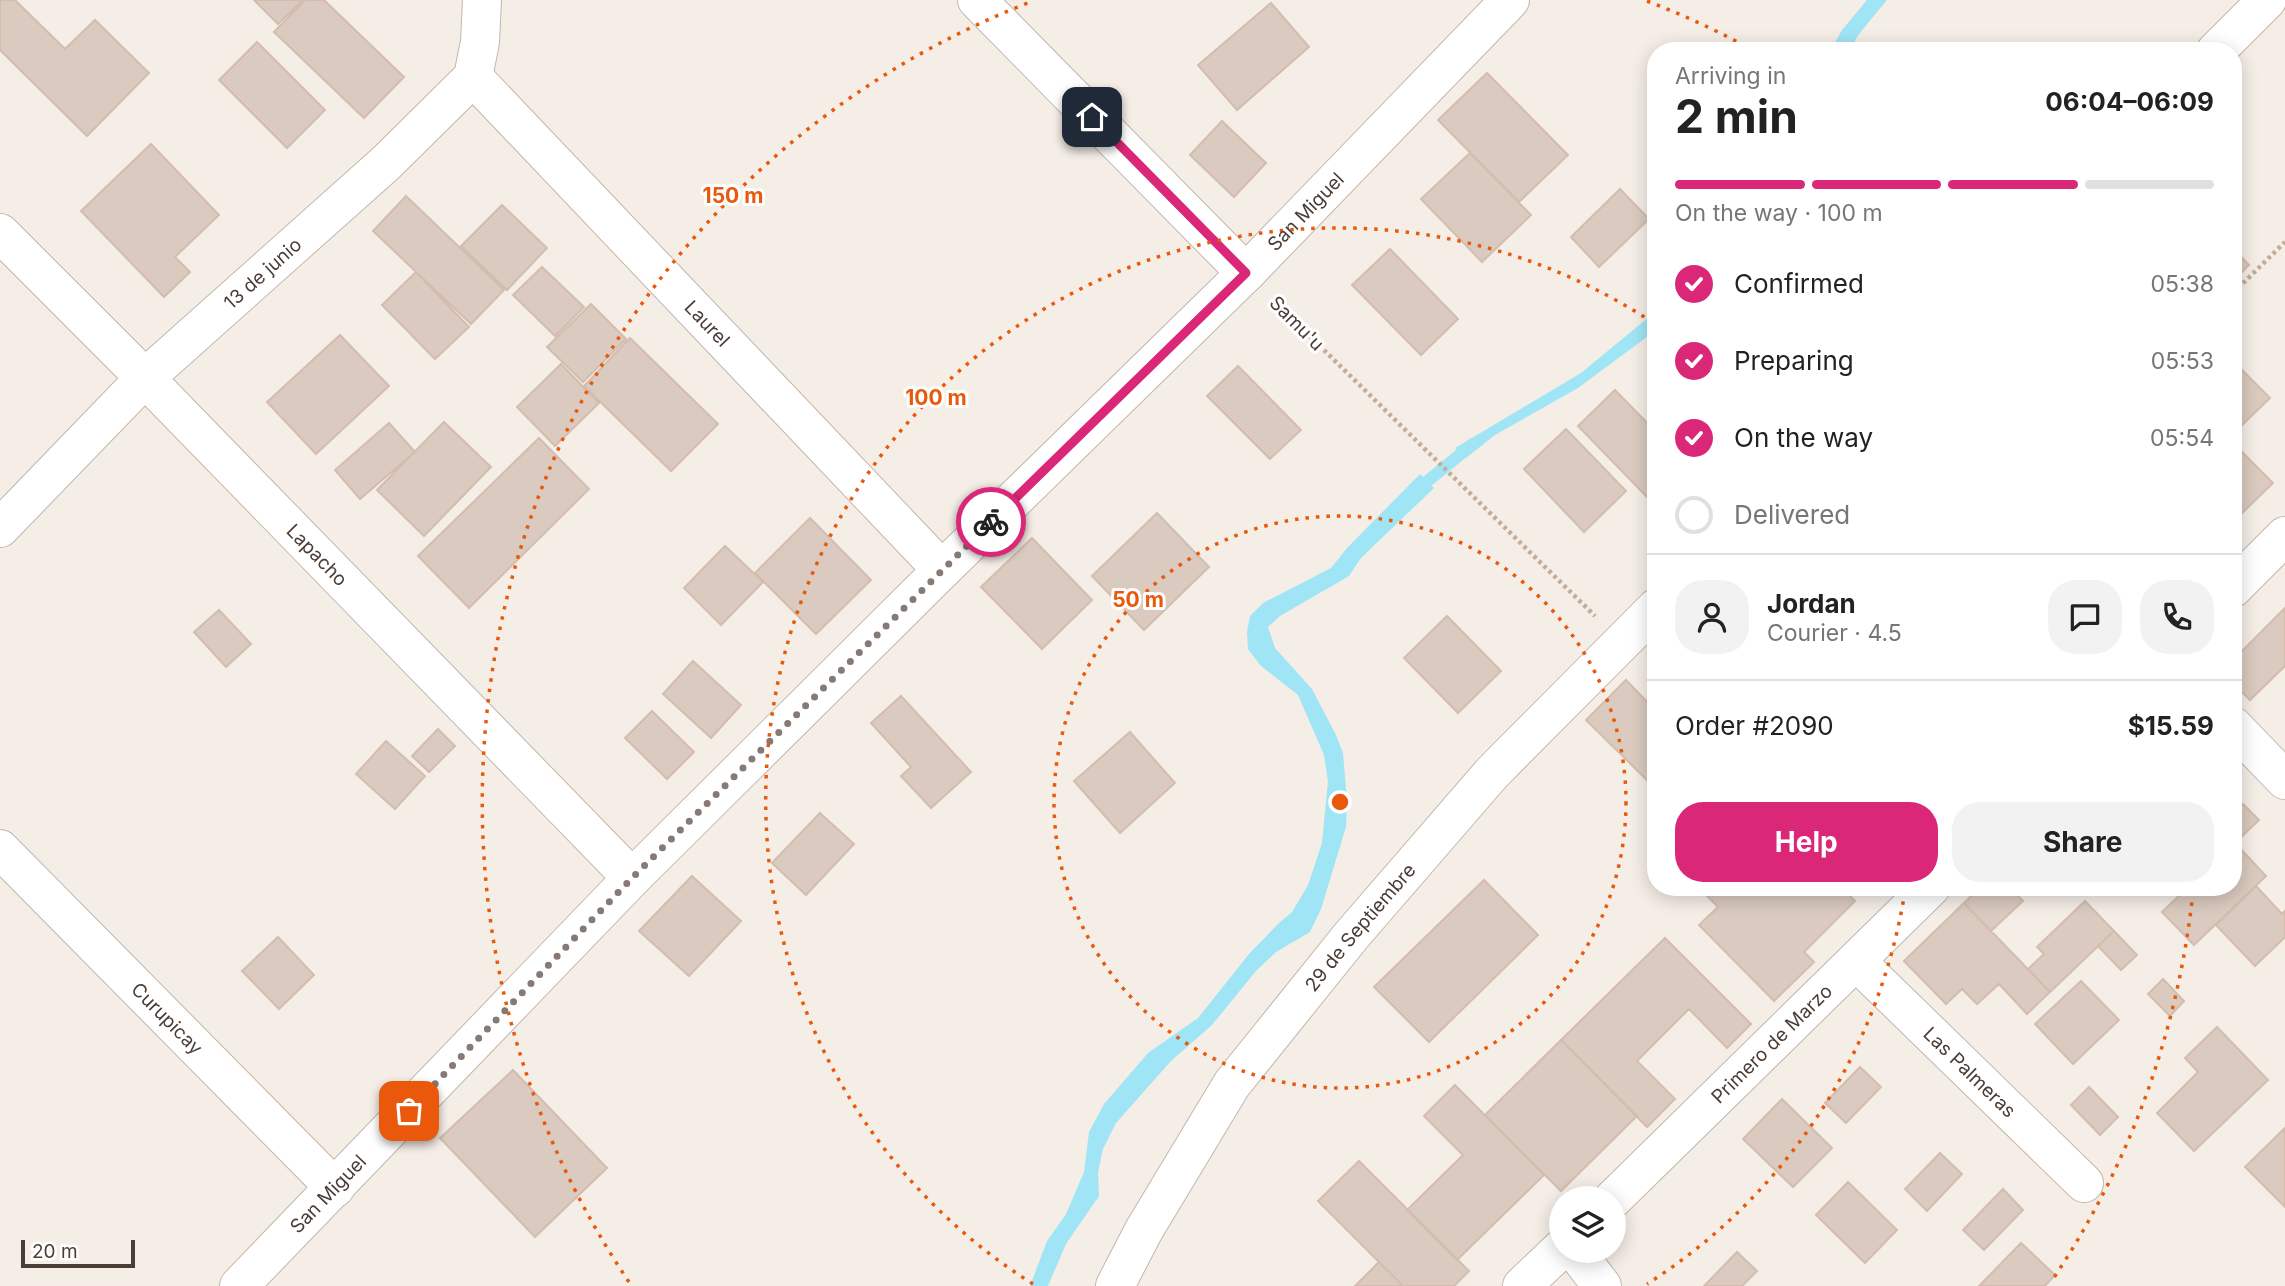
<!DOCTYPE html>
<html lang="en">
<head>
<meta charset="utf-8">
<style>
	:root { --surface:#fff; --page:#f2f2f2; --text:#222; --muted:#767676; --line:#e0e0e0; --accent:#db2777 }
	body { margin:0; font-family:Inter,sans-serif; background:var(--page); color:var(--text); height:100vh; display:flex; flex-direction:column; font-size:26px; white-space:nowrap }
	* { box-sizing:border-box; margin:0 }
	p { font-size:23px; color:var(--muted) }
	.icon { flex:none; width:38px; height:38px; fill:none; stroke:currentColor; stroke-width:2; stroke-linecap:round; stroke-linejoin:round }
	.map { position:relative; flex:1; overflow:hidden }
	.panel { position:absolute; left:1647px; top:42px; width:595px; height:854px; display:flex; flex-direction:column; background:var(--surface); border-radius:28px; box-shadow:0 4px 18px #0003 }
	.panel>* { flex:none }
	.buttons { position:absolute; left:1549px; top:1186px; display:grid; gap:14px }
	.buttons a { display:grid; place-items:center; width:77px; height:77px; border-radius:50%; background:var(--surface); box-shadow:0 4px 18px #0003; font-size:35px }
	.scale { position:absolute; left:21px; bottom:18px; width:114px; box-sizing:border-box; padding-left:7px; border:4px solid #493d36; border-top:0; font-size:19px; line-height:24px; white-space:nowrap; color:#493d36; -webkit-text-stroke:5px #fff; paint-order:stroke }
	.pin { position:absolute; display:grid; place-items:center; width:60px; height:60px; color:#fff; margin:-30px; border-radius:14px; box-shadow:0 4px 10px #0006 }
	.courier { position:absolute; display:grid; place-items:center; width:70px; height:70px; margin:-35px; border:5px solid #db2777; border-radius:50%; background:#fff; color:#222; box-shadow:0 2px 9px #0007 }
	.headline em { font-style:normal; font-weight:700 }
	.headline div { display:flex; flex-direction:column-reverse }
	.headline { display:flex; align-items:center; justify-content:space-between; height:119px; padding:0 28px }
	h1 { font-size:46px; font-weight:700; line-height:52px }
	.bar { display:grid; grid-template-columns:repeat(4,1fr); gap:10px 7px; align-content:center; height:84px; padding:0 28px }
	.bar i { height:9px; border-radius:5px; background:var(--line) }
	.bar .active { background:var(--accent) }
	.bar p { grid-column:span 4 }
	.line { display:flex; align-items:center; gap:18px; padding:0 28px; border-top:2px solid var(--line) }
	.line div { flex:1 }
	.round { display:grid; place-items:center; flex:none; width:74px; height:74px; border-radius:28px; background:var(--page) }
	ol { padding:0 28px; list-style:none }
	li { display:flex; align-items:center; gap:21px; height:77px }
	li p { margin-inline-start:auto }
	li .icon { padding:7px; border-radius:50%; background:var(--accent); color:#fff; stroke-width:4 }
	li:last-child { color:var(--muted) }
	li i { width:38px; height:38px; border:4px solid var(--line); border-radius:50% }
	.action { display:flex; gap:14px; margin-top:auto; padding:14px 28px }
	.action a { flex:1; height:80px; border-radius:28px; background:var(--accent); color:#fff; font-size:28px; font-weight:700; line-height:80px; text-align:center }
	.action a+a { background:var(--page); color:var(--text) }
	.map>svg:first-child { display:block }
	.water { fill:#a0e5f6 }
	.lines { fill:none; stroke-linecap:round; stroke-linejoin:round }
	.stream { stroke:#a0e5f6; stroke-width:12 }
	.building { fill:#dacabf; stroke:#d3bdaf; stroke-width:2 }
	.street-casing { stroke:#c4b6ac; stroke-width:40 }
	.path { stroke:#c4ac99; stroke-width:4.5; stroke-dasharray:3.5 3.5; stroke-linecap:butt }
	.street { stroke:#fff; stroke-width:38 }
	.done { stroke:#857b74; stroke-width:7; stroke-dasharray:0 12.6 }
	.route { stroke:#db2777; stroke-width:9 }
	.ring { fill:none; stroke:#e8590c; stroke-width:3.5; stroke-dasharray:3.5 7 }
	.labels { text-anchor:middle; stroke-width:6; stroke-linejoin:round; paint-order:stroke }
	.street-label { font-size:19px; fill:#493d36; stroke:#fff }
	.centre { fill:#e8590c; stroke:#fff; stroke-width:3.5 }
	.ring-label { font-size:21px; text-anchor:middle; font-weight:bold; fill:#e8590c; stroke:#fff; stroke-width:6; stroke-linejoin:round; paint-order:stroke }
</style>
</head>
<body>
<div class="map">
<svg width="2285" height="1286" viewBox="0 0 2285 1286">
	<rect width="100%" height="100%" fill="#f5eee7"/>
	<!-- water -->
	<path class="water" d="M1867,0H1887L1859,34L1849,51H1830L1842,30Z
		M1655,312V331L1578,388L1495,435L1466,458L1455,448L1581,373Z
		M1420,474L1434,488L1361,558L1349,576L1280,616L1268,627L1275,648L1312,689L1336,735L1343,753L1347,800L1346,827L1321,909L1310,932L1276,952L1256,971L1212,1025L1171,1061L1116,1123L1103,1149L1098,1172L1099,1196L1066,1244L1048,1286H1030L1047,1241L1066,1214L1084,1172L1089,1132L1104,1104L1148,1053L1198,1018L1249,954L1279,923L1292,912L1308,885L1322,843L1328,781L1324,755L1298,695L1260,665L1248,649L1247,632L1250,616L1263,603L1331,568L1347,548Z"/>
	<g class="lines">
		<!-- stream -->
		<path class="stream" d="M1414,492L1473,444"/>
	</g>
	<!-- building -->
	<path class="building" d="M0,0H15L65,49L95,20L149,73L87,136L0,50Z
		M254,0H303L278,24Z
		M305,0H324L404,77L364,118L274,32Z
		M1271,3L1309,47L1237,110L1198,65Z
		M257,42L325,110L287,148L219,80Z
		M1487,73L1568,155L1519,202L1438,120Z
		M1222,121L1266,163L1234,197L1190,155Z
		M151,144L219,215L175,257L190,272L164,297L81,211Z
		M1470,153L1531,215L1482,262L1421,199Z
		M1620,189L1649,219L1599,267L1571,237Z
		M406,196L504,290L471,324L373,231Z
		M502,205L547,248L507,290L461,246Z
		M2233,248L2249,265L2233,281Z
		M1390,249L1458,319L1421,355L1352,285Z
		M542,267L584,307L555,336L513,295Z
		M416,272L469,327L435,359L382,305Z
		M591,304L626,339L583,382L547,347Z
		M340,335L389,386L316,454L267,402Z
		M630,338L718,424L671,471L584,386Z
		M2233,361L2270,398L2233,434Z
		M561,364L599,403L555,446L517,407Z
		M1238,366L1301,430L1270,459L1207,396Z
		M1615,390L1656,432V490L1648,498L1578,426Z
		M444,422L491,467L424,536L377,490Z
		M389,423L415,452L360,499L335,470Z
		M1566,429L1626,491L1584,532L1524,469Z
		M539,438L589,489L469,608L418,556Z
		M2233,443L2273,483L2235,520L2233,517Z
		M1157,513L1209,567L1144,630L1092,576Z
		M810,518L871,580L816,634L755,573Z
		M1032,538L1092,600L1042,649L981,587Z
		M725,546L763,582L721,625L684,588Z
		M2285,608V666L2250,700L2233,683V672L2241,665L2235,658Z
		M219,610L251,644L226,667L194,632Z
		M1447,616L1501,671L1458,713L1404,658Z
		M693,661L741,705L711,738L663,694Z
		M1626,680L1656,711V789L1586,720Z
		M901,696L971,772L931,808L901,776L911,767L871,723Z
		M652,711L694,752L667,779L625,738Z
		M438,729L455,746L429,772L412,756Z
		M1130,732L1175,783L1120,833L1074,781Z
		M386,741L425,776L395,809L356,774Z
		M2243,804L2259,820L2233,845V814Z
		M820,813L854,844L806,895L772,863Z
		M2235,843L2266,876L2194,945L2162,912L2188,887H2233Z
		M692,876L741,921L689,976L639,931Z
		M1484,880L1538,935L1429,1042L1374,987Z
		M2256,886L2282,914L2285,911V937L2255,966L2216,925Z
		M1698,887H1842L1855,901L1804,952L1814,962L1774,1001L1699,925L1718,907Z
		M1980,887H2010L2023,901L1991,931L1964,903Z
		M2085,901L2114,931L2050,992L2028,969L2044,954L2037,947Z
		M1964,903L2050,992L2027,1014L1999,984L1977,1004L1962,989L1946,1004L1904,961Z
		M2114,931L2137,955L2121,970L2098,946Z
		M278,937L314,975L279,1009L242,971Z
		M1665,938L1751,1024L1727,1048L1689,1009L1637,1061L1675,1099L1647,1127L1561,1040Z
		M2163,979L2184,1001L2170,1016L2148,994Z
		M2081,981L2119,1020L2073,1064L2035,1024Z
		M2217,1027L2268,1080L2194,1151L2157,1113L2198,1072L2185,1058Z
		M1561,1040L1637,1116L1561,1191L1485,1115Z
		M1860,1067L1881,1087L1846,1123L1825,1103Z
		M513,1070L607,1168L535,1237L440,1138Z
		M1455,1085L1544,1175L1457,1260L1407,1210L1463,1155L1424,1116Z
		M2089,1087L2118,1117L2100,1135L2071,1105Z
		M1782,1099L1832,1148L1793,1187L1743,1139Z
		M2285,1128V1207L2245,1167Z
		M1940,1153L1962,1174L1927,1211L1905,1189Z
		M1359,1161L1469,1271L1454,1286H1403L1318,1201Z
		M1848,1182L1897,1230L1865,1263L1816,1215Z
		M2003,1189L2023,1210L1984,1250L1963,1230Z
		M2021,1243L2055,1275L2045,1286H1979Z
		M1737,1252L1757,1271L1742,1286H1704Z
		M1379,1262L1403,1286H1355Z"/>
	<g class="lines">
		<defs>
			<g id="street">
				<path d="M977,0L1246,273"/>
				<path d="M2216,51L2267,0"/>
				<path id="s1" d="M473,77L942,570"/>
				<path id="s2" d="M0,233L145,378L632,878"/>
				<path id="s3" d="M0,528L145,378L386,163L473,77L480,42L482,0"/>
				<path d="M2233,588L2285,536"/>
				<path d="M2233,726L2285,780"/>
				<path id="s4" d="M0,849L335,1188"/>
				<path id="s5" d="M1856,961L2084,1183"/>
				<path id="s6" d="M1613,1199L1931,887"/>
				<path d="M1575,1251L1602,1286"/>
				<path id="s7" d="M239,1286L632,878L942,570L1246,273L1510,0"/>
				<path id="s8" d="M1115,1286L1144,1230L1232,1084L1351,936L1492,773L1656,608"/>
				<path d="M1522,1286L1561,1249"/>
			</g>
		</defs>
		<!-- street casing -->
		<use href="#street" class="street-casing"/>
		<!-- path -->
		<path class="path" d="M2233,293L2285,242
			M1274,301L1595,616"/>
		<!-- street -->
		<use href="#street" class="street"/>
	</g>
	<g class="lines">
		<!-- done -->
		<path class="done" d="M409,1111L632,878L991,522"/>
		<!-- route -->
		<path class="route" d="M991,522L1246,273L1092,117"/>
	</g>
	<!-- distance rings -->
	<g class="ring">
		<circle cx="1340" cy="802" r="286"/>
		<path d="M1905 891A572 572 0 0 1 1647 1284M1033 1284A572 572 0 1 1 1652 322"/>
		<path d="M2193 892A858 858 0 0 1 2051 1282M629 1282A858 858 0 0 1 1033 1M1647 1A858 858 0 0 1 1749 48"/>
	</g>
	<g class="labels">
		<!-- street labels -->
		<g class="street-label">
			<text dy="7" stroke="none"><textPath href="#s7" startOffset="1514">San Miguel</textPath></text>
			<text dy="7" stroke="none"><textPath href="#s3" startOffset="366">13 de junio</textPath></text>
			<text dy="7" stroke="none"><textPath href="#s1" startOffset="340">Laurel</textPath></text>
			<text transform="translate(1297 323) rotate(45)" y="7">Samu'u</text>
			<text dy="7" stroke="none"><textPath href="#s2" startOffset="452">Lapacho</textPath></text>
			<text dy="7" stroke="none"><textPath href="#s8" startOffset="436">29 de Septiembre</textPath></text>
			<text dy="7" stroke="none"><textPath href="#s4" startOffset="238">Curupicay</textPath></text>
			<text dy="7" stroke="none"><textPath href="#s6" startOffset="222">Primero de Marzo</textPath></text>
			<text dy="7" stroke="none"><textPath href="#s5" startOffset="159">Las Palmeras</textPath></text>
			<text dy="7" stroke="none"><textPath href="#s7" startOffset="128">San Miguel</textPath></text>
		</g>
	</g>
	<circle cx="1340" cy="802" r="10" class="centre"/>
	<g class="ring-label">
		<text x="733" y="203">150 m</text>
		<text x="936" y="405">100 m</text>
		<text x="1138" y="607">50 m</text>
	</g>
</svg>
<div class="buttons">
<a><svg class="icon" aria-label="layers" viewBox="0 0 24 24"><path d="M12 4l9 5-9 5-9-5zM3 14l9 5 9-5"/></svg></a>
</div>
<div class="scale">20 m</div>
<div class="pin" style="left:409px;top:1111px;background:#ea580c"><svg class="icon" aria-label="bag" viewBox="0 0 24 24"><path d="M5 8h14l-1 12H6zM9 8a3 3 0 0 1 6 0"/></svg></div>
<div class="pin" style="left:1092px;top:117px;background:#1f2937"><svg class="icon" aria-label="home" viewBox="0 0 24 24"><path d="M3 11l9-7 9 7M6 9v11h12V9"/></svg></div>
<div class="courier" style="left:991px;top:522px"><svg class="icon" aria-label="bike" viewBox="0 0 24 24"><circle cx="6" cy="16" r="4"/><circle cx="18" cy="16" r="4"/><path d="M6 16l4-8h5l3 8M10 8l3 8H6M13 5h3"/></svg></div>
<section class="panel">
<div class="headline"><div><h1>2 min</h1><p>Arriving in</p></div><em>06:04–06:09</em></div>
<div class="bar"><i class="active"></i><i class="active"></i><i class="active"></i><i></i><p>On the way · 100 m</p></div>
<ol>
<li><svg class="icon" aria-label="check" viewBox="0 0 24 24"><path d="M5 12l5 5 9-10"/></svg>Confirmed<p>05:38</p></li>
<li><svg class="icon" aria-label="check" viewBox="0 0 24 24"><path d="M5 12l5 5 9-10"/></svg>Preparing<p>05:53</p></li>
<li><svg class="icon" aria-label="check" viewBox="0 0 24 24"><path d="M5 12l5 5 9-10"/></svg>On the way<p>05:54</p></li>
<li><i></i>Delivered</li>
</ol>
<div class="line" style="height:126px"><a class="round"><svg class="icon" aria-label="person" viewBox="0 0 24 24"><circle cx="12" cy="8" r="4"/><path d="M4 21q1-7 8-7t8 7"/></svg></a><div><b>Jordan</b><p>Courier · 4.5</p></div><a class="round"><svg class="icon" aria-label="chat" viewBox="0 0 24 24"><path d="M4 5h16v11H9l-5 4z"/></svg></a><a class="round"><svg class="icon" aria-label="phone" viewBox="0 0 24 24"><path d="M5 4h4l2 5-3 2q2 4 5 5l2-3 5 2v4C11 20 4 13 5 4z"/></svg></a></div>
<div class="line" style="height:91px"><div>Order #2090</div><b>$15.59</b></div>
<div class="action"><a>Help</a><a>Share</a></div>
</section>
</div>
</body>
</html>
